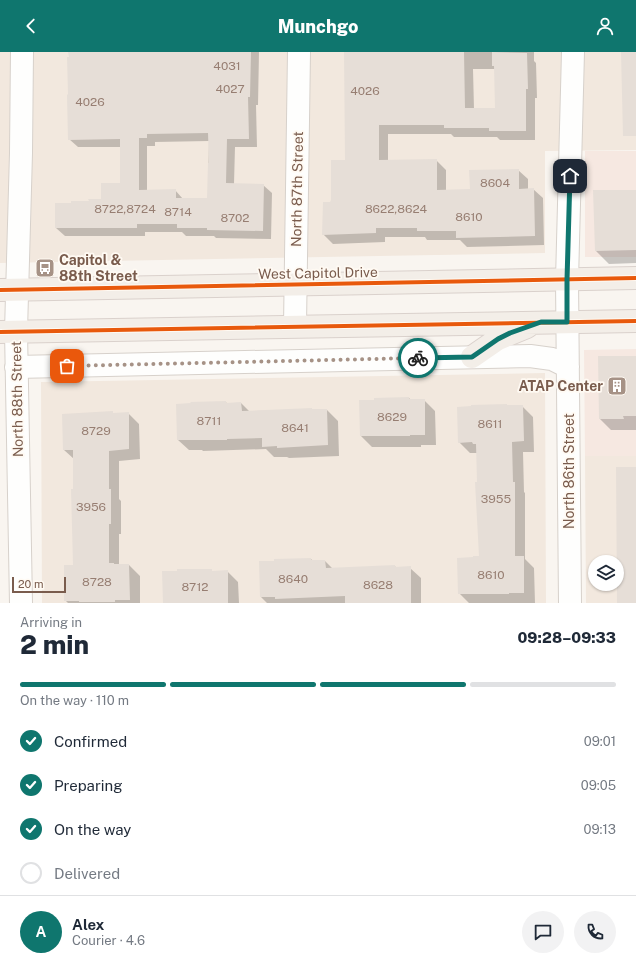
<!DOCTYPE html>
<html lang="en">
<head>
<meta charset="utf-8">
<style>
	:root { --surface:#fff; --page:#f2f2f3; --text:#1f2937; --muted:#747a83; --line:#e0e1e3; --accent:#0f766e }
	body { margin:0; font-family:"Public Sans",sans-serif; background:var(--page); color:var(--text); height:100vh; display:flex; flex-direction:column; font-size:15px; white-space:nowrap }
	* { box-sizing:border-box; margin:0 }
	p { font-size:13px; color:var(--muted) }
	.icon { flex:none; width:22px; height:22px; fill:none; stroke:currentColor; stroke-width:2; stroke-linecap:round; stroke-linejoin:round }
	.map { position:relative; height:551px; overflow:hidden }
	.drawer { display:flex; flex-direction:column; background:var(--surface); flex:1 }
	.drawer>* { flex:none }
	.controls { position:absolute; left:588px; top:503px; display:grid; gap:8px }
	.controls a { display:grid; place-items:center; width:36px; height:36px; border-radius:50%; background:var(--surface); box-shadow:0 1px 3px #0004; font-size:20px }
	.scale { position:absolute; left:12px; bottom:10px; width:54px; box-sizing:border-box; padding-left:4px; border:2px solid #7a5c4d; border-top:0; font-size:11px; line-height:14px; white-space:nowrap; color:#7a5c4d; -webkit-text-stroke:3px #fffaf3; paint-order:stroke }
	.pin { position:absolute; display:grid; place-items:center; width:34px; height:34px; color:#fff; margin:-17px; border-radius:8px; box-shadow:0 2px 6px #0006 }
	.courier { position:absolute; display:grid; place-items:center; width:40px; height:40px; margin:-20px; border:3px solid #0f766e; border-radius:50%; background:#fff; color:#222; box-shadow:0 1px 5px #0007 }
	.headline em { font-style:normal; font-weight:800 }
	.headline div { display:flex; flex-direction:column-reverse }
	.headline { display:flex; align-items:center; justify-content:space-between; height:68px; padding:0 20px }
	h1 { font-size:26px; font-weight:800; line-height:30px }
	.bar { display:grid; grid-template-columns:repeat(4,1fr); gap:6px 4px; align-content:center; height:48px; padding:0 20px }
	.bar i { height:5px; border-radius:3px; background:var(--line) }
	.bar .active { background:var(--accent) }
	.bar p { grid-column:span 4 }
	.line { display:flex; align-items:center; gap:10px; padding:0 20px; border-top:1px solid var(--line) }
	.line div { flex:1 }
	.round { display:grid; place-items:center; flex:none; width:42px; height:42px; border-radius:21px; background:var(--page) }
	ol { padding:0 20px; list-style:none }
	li { display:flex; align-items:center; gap:12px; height:44px }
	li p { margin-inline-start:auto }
	li .icon { padding:4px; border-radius:50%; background:var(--accent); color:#fff; stroke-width:4 }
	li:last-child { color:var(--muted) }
	li i { width:22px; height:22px; border:2px solid var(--line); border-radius:50% }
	header { display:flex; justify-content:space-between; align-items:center; height:52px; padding:0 20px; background:var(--accent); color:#fff; font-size:18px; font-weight:800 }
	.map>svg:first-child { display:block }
	.residential { fill:#f2e8de; fill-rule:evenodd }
	.commercial { fill:#f6e8e1 }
	.shadow { fill:#0003; fill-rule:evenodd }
	.building { fill:#e6ded7; fill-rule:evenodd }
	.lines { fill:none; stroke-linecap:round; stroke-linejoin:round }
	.minor-casing { stroke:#d7d1cb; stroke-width:24 }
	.major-casing { stroke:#dad1cc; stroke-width:24 }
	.minor { stroke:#fefefd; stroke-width:22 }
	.major { stroke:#f3eee8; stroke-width:22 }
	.cycleway-casing { stroke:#fffaf3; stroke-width:6 }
	.cycleway { stroke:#e8590c; stroke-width:4 }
	.done { stroke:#a69286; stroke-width:4; stroke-dasharray:0 7.2 }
	.route { stroke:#0f766e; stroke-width:5 }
	.labels { text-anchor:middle; stroke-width:3.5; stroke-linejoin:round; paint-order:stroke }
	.number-label { font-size:12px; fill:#977e72 }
	.street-label { font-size:14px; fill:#7a5c4d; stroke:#fffaf3 }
	.poi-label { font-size:14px; font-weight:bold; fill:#7a5c4d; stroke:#fffaf3; text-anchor:start }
</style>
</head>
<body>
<header><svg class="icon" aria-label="back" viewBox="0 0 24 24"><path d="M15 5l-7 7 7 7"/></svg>Munchgo<svg class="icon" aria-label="person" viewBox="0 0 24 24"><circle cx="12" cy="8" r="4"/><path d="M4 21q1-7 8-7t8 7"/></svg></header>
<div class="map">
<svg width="636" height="551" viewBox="0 0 636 551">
	<rect width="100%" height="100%" fill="#f9f5f0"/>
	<!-- residential -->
	<path class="residential" d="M0,0H636V98L545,99V201L0,211Z
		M545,321L546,551H42L41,330Z
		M585,404H636V551H586ZM595,510H617V532H595Z"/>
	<!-- commercial -->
	<path class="commercial" d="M585,99H636V205H585Z
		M636,297V404H585L584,298Z"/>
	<!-- shadow -->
	<path class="shadow" d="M69,0H259L258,53H256L257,95H235L234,132L263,133L272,141L271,187L216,186L214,184H186L182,180H145V184H65L56,176L90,150L102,148L121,132V95H78L69,87ZM209,89L208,147H183L175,138L147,139V94H155V90Z
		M345,0H534V9L536,11L537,46H535V88H500L497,85H454L451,82H388V109L436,108L446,118V139L471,138L518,118L528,127V137H533L543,146L544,193L467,195L460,188H427L425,185H385V190L333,192L323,182L346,109ZM473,17H495L496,57H474Z
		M594,139H636V211L609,212L596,199Z
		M636,305V378H611L600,367Z
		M409,346L411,348H424L435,359L436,393H421V395H372L361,384L375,347Z
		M226,350L227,352L241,351L249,359L327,358L338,369L339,404L289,406L287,405H274L266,397L203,399L202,398H189L178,388Z
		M522,354L533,365L534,400H523L524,440L525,441V507L534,516L535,551H469L459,541L480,505L478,401H470L459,390Z
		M112,360L114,362L128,361L139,372L140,407L119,409V447L121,449V482H119V513H129L140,524V551H68L65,548L74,514V407L64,398Z
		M311,507L313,509H325L333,517L395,514L396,516H410L421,526V551H267L261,545Z
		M211,518L213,520L227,519L238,530L239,551H164Z"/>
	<!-- building -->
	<path class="building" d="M68,0H251L250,45H248L249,87H227L226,131L264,132L263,179L207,178V176H177V172H137V176H55V151H71V149H89L88,147H101V131H120V87L68,88L67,43L68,42L67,5H69ZM208,81L209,111H208L207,146H176V137L139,138V86H147V82Z
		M344,0H464L465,56H495L494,14H492V0L527,1L528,37H526V79H489V76H444V73H379V108L437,107V138L470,137L469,118L519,117V137L534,136L535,184L456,186V179H417V176H376V181L322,183L323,150H330L331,148V108H345Z
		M621,0H636V84H623Z
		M593,138H636V198L595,199Z
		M598,304H636V364H623L624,367H599Z
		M409,345V347H425V383H410V384H360L359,348H374V346Z
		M226,349V351L241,350L242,359L312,356V357H327L328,393L277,396V394L262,395V386L227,387V388H177L176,352L191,351L190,350Z
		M507,352V353H523L524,389L512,390L513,430H515V504H524V541H509V542H458L457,506L473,505V504H479L475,430H477L476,392H473L472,390L458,391L457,355L471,354V353Z
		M113,359V361L129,360V397L109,399V437H111V472H109V511H114V512H129L130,548H115V550H79V549H64V513H73L71,437H73V398H63L62,362Z
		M616,415H636V551H617Z
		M311,506V508H325L326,516L395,513V515L411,514V551H345V544L275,547V545H260L259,509H274V507Z
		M177,517H212V519L228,518V551H163L162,519H177Z"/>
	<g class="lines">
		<defs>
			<path id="minor" d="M295,274L299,0
				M16,315L530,304L552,307L568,315
				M21,551L16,279L21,101L22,0
				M570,551L567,228L573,0"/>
			<path id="major" d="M0,238L636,226
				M0,280L636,269
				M472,305L498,287L527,275"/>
		</defs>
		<!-- minor casing -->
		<use href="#minor" class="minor-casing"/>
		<!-- major casing -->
		<use href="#major" class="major-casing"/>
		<!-- minor -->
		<use href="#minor" class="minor"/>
		<!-- major -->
		<use href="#major" class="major"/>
		<defs>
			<path id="cycleway" d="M0,238L636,226
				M0,280L636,269"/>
		</defs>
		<!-- cycleway casing -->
		<use href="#cycleway" class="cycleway-casing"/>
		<!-- cycleway -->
		<use href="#cycleway" class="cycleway"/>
	</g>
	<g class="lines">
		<!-- done -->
		<path class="done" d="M67,314L418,306"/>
		<!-- route -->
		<path class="route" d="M418,306L472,305L498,287L510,281L541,270H567V228L570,124"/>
	</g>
	<!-- icons -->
	<defs>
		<symbol id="bus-square" viewBox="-11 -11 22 22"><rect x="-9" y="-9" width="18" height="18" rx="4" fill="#a69286" stroke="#fffaf3"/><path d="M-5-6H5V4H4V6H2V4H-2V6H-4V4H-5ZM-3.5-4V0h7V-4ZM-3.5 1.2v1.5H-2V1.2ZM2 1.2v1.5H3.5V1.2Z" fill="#fff"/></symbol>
		<symbol id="building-square" viewBox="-11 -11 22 22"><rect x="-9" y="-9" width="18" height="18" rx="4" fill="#a69286" stroke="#fffaf3"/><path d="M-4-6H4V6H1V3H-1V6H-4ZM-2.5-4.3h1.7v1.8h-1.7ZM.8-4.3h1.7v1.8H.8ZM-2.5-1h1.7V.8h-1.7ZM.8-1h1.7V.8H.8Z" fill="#fff"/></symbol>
	</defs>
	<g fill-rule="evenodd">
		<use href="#bus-square" x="34" y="205" width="22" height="22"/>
		<use href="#building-square" x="606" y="323" width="22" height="22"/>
	</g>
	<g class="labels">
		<!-- number labels -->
		<g class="number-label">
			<text x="227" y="18">4031</text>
			<text x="230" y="41">4027</text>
			<text x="365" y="43">4026</text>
			<text x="90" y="54">4026</text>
			<text x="495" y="135">8604</text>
			<text x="125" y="161">8722,8724</text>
			<text x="396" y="161">8622,8624</text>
			<text x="178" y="164">8714</text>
			<text x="469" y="169">8610</text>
			<text x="235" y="170">8702</text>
			<text x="392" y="369">8629</text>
			<text x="209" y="373">8711</text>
			<text x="490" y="376">8611</text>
			<text x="295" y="380">8641</text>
			<text x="96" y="383">8729</text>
			<text x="496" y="451">3955</text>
			<text x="91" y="459">3956</text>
			<text x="491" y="527">8610</text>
			<text x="293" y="531">8640</text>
			<text x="97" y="534">8728</text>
			<text x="378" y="537">8628</text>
			<text x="195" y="539">8712</text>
		</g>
		<!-- street labels -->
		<g class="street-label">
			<text transform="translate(297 137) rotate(-89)" y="5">North 87th Street</text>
			<text transform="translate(318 221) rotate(-1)" y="5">West Capitol Drive</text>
			<text transform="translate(17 347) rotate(-91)" y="5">North 88th Street</text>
			<text transform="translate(569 419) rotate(-90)" y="5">North 86th Street</text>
		</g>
		<!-- poi labels -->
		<g class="poi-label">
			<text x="59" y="213">Capitol &amp;<tspan x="59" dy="16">88th Street</tspan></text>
			<text x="603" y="339" text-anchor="end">ATAP Center</text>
		</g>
	</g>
</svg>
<div class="controls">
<a><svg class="icon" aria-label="layers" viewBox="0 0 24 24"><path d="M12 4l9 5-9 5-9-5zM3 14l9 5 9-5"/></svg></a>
</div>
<div class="scale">20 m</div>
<div class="pin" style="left:67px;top:314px;background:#ea580c"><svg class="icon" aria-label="bag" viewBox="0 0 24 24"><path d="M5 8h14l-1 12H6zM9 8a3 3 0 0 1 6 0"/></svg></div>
<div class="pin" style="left:570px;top:124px;background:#1f2937"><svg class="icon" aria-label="home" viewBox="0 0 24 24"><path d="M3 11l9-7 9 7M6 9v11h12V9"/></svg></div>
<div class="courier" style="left:418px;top:306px"><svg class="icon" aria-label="bike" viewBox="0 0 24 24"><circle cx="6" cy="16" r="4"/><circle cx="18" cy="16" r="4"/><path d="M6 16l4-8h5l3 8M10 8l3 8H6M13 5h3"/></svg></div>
</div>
<section class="drawer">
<div class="headline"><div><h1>2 min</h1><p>Arriving in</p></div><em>09:28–09:33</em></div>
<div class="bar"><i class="active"></i><i class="active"></i><i class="active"></i><i></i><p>On the way · 110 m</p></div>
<ol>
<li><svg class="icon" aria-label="check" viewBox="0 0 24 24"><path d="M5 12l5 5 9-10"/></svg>Confirmed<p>09:01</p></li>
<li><svg class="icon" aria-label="check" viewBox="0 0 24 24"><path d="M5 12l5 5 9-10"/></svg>Preparing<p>09:05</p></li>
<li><svg class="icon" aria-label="check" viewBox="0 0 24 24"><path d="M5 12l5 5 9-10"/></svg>On the way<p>09:13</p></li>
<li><i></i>Delivered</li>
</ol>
<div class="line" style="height:72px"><b class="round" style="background:var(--accent);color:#fff">A</b><div><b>Alex</b><p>Courier · 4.6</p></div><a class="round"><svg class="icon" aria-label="chat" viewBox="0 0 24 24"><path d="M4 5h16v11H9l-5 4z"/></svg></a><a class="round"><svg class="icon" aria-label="phone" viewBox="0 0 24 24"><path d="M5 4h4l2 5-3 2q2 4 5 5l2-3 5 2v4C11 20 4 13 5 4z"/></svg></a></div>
</section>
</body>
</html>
